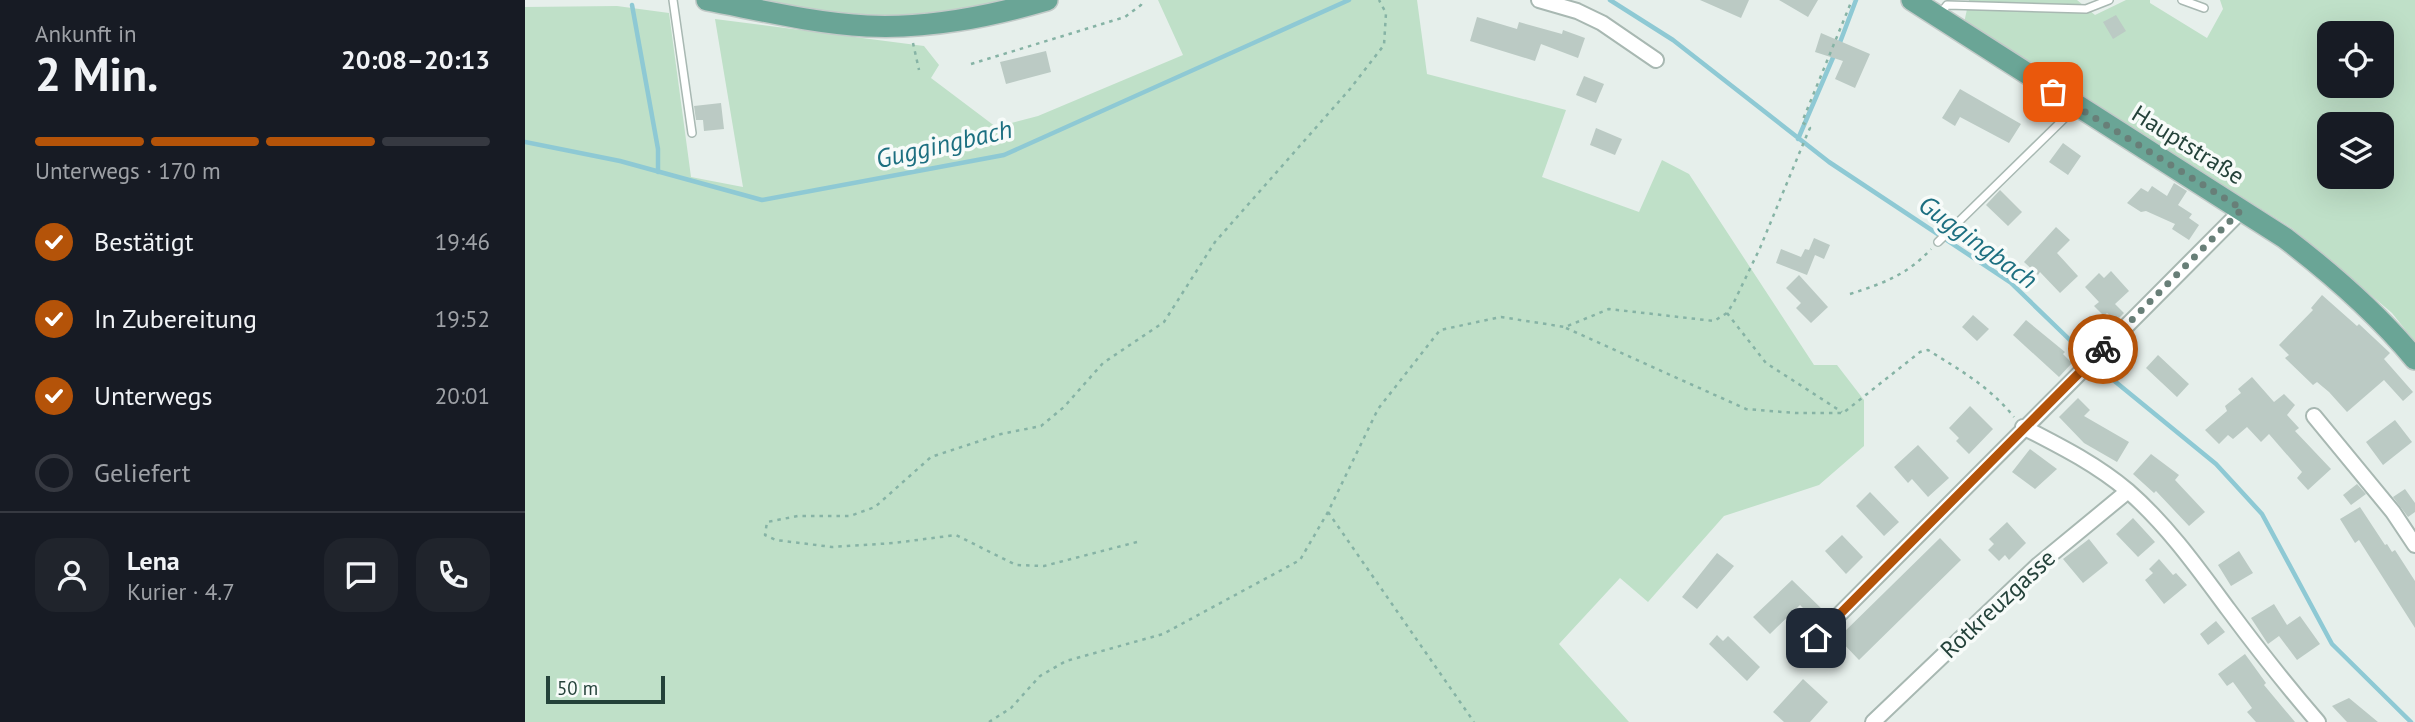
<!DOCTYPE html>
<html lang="de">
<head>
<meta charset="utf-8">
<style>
	:root { --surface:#171b24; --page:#20242c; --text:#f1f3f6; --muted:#9ea1a6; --line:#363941; --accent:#b45309 }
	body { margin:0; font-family:"PT Sans",sans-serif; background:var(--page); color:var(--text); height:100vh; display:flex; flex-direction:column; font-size:26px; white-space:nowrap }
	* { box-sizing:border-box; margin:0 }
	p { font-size:23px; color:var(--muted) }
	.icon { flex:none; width:38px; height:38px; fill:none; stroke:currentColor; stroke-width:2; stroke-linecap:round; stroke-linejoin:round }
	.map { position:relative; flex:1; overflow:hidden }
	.drawer { display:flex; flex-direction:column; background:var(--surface); width:525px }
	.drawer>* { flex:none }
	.tools { position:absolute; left:1792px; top:21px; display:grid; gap:14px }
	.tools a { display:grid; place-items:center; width:77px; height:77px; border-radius:14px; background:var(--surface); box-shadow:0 7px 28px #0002; font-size:35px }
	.scale { position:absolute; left:21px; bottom:18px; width:119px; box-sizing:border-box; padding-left:7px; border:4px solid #24423a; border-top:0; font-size:19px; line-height:24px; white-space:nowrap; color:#24423a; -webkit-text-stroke:5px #f7fbf9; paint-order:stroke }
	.pin { position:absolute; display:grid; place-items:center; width:60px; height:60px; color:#fff; margin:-30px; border-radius:14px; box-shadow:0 4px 10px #0006 }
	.courier { position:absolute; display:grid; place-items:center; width:70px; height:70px; margin:-35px; border:5px solid #b45309; border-radius:50%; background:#fff; color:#222; box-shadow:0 2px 9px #0007 }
	.overview em { font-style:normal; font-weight:700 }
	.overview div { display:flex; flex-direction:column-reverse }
	.overview { display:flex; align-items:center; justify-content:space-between; height:119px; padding:0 35px }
	h1 { font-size:46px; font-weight:700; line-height:52px }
	.bar { display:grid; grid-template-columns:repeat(4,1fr); gap:10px 7px; align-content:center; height:84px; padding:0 35px }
	.bar i { height:9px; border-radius:5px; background:var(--line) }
	.bar .current { background:var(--accent) }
	.bar p { grid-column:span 4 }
	.line { display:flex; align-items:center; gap:18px; padding:0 35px; border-top:2px solid var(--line) }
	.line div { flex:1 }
	.round { display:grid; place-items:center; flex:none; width:74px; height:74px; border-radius:21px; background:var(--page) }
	ol { padding:0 35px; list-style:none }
	li { display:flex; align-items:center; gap:21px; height:77px }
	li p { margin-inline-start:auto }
	li .icon { padding:7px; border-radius:50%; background:var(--accent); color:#fff; stroke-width:4 }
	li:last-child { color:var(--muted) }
	li i { width:38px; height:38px; border:4px solid var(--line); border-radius:50% }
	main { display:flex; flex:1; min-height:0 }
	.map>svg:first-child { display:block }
	.green { fill:#bfe0c8; fill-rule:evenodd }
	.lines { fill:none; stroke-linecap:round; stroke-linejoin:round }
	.stream { stroke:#8ec9d4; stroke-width:4.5 }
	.building { fill:#bbcac4 }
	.lane-casing { stroke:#a8b8b2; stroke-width:10 }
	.street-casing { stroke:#a8b8b2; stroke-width:18 }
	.primary-casing { stroke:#c2cac8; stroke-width:24 }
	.path { stroke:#86b3a5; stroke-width:2.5; stroke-dasharray:3.5 5; stroke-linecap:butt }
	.lane { stroke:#fff; stroke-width:7 }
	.street { stroke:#fff; stroke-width:14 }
	.primary { stroke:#6aa596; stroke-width:21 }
	.done { stroke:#687f78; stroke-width:7; stroke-dasharray:0 12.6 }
	.route { stroke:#b45309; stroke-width:9 }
	.labels { text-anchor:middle; stroke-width:7; stroke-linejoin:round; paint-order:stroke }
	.street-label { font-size:24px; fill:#24423a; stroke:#f7fbf9 }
	.water-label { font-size:26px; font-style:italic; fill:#1c6f80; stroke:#f7fbf9 }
</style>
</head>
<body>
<main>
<section class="drawer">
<div class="overview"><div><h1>2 Min.</h1><p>Ankunft in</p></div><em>20:08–20:13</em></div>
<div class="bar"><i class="current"></i><i class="current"></i><i class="current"></i><i></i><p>Unterwegs · 170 m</p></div>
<ol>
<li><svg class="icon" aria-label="check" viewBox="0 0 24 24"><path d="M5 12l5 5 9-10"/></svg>Bestätigt<p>19:46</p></li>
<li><svg class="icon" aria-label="check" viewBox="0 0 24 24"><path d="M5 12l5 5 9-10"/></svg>In Zubereitung<p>19:52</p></li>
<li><svg class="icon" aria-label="check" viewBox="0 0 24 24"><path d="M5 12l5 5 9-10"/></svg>Unterwegs<p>20:01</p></li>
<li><i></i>Geliefert</li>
</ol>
<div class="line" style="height:126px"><a class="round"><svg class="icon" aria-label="person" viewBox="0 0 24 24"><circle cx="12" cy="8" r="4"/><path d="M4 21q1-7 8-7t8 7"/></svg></a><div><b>Lena</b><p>Kurier · 4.7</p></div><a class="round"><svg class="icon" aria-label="chat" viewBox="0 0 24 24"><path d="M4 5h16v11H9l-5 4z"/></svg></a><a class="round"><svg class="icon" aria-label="phone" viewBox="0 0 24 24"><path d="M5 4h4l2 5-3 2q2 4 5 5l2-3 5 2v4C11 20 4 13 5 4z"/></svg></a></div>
</section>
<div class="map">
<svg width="1890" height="722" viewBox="0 0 1890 722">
	<rect width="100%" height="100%" fill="#e6efeb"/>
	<!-- green -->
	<path class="green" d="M233,0H492C473,4 453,9 433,12C366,22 299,14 233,0Z
		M633,0H892L902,74L1041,110L1017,177L1114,212L1137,160L1164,174L1289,365H1312L1339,400V446L1294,485L1199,516L1123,602L1095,578L1034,644L1104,722H0V7L92,6L144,13L166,177L218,187L190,19L399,46L414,65L406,78L471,127L513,116L658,55Z
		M1444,0H1552L1570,15L1601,0H1625V3L1682,38L1698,9L1695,0H1890V342L1867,313L1768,229L1439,23ZM1804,33H1857V86H1804ZM1804,124H1857V177H1804Z"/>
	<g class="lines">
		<!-- stream -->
		<path class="stream" d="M1085,0L1148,40L1304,162L1485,282L1576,370L1691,464L1737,514L1807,644L1886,722
			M107,5L133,149V172
			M1314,45L1331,0
			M1273,139L1310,53
			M0,142L95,161L237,200L479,155L824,0"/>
	</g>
	<!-- building -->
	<path class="building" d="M1175,0H1224L1216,18Z
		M1254,0H1293L1283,17Z
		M1591,15L1601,31L1588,39L1578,22Z
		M952,17L992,29L994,22L1037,34L1038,30L1060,38L1053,58L1016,44L1010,61L945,41Z
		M1296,33L1345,54L1330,88L1310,79L1318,61L1290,52Z
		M521,51L526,72L481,84L475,62Z
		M1059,76L1079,84L1071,103L1051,95Z
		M1435,89L1496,124L1484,143L1435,117L1430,126L1417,118Z
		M196,103L199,129L179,131L178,120H171L169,106Z
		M1071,128L1097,139L1090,155L1065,145Z
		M1538,143L1556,156L1543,175L1524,162Z
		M1649,183L1662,191L1653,205L1667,214L1664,218L1674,225L1664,240L1647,229L1650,224L1621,211L1616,212L1602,203L1616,188L1623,192L1627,186L1642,196Z
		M1475,190L1497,212L1483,226L1461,205Z
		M1531,227L1545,240L1532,253L1553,276L1535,293L1515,272L1513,275L1499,262Z
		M1289,238L1305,245L1299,259L1290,255L1282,275L1251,263L1256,249L1276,257L1280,249L1284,250Z
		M1586,271L1604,291L1590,304L1599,313L1591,321L1582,313L1579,316L1569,306L1574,302L1560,287L1574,273L1579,278Z
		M1274,275L1303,307L1286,323L1271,308L1276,303L1261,288Z
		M1797,295L1832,326L1834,324L1865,353L1859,359L1888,392L1878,401L1859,380L1822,412L1804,392L1792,382L1788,385L1760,358L1764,355L1754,345L1788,310L1786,308Z
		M1448,315L1464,329L1452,341L1437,327Z
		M1501,320L1540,352L1538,354L1547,363L1534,377L1488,335Z
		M1633,355L1664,384L1652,397L1621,368Z
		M1727,377L1749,402L1759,394L1770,405L1762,415L1774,428L1770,431L1806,469L1783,490L1772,478L1777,472L1744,434L1736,442L1722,427L1708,439L1703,435L1694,444L1680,430L1702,411L1700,406L1716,393L1713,389Z
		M1553,398L1565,410L1559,416L1604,442L1592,462L1559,443L1534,417Z
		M1445,406L1468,429L1444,454L1431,441L1434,438L1424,428Z
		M1870,420L1887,442L1858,465L1841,442Z
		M1393,445L1424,478L1403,497L1387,479L1383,483L1369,467Z
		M1505,449L1532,469L1510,489L1487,472Z
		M1626,454L1654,475L1650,480L1680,512L1664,526L1631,491L1629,493L1608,474Z
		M1832,484L1841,494L1826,505L1818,495Z
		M1880,489L1890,503V512L1883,517L1868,497Z
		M1345,492L1374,522L1359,536L1331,506Z
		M1835,507L1860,545L1862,544L1867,552L1870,550L1890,581V628L1834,540L1830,543L1815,519Z
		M1608,518L1630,542L1613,557L1591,534Z
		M1482,522L1501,543L1484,560L1480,555L1474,561L1463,550L1469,544L1464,539Z
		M1317,535L1338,557L1321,574L1300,551Z
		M1415,538L1436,560L1334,660L1313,638Z
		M1564,539L1583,563L1558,583L1538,559Z
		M1714,551L1728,573L1706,586L1693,565Z
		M1192,553L1209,566L1172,609L1157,597Z
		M1634,559L1648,575L1651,573L1662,585L1639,604L1620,580L1628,573L1624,569Z
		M1267,580L1298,610L1289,619L1275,605L1245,634L1228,617Z
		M1749,604L1762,625L1775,616L1795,644L1772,660L1754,636L1743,644L1726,618Z
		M1691,621L1700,632L1683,645L1675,634Z
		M1192,635L1198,641L1203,636L1235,667L1222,681L1184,644Z
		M1720,654L1741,683L1739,685L1770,722H1731L1722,712L1727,708L1708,682L1702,686L1693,674Z
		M1278,679L1303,702L1285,722H1259L1248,712Z
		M1824,698L1853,722H1822L1807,706Z"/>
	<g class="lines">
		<defs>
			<path id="lane" d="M148,0L167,133
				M1657,0L1679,8
				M1415,14L1422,5L1561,9L1584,0
				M1413,242L1550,108"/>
			<path id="street" d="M1014,0L1052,11L1077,23L1131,60
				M1789,416L1868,512L1890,545
				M1498,427C1535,446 1571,464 1603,491C1642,525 1672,567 1703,609C1732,648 1761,685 1793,722
				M1272,657L1717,210
				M1348,722L1512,566L1603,491"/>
			<path id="primary" d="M182,0C235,10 288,23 342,26C403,29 463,17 522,0
				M1387,0L1760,238C1807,274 1852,313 1890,359"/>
		</defs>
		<!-- lane casing -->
		<use href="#lane" class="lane-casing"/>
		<!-- street casing -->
		<use href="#street" class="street-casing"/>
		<!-- primary casing -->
		<use href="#primary" class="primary-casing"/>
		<!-- path -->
		<path class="path" d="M388,43L394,70
			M446,64L600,17L616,5L618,0
			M1325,294C1359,283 1382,275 1406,249
			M1202,313L1241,363L1317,412
			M1041,328L1221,409L1270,413H1318L1395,352L1403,350C1435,370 1465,387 1489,417
			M803,512L949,722
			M612,542L519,566L491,565L431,535L369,543L307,547L251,540L240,535L242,522L273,516H325L350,507L406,457L476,434L516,426L539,407L578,363L639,322L690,242L825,89L859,45L861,13L854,0
			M464,722L486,708L515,676L541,661L638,634L775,560L803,512L853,409L915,330L976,317L1040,327L1084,309L1189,321L1202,313L1209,302L1235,248L1281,137L1285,128L1277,122L1327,0"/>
		<!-- lane -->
		<use href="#lane" class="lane"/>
		<!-- street -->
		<use href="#street" class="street"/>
		<!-- primary -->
		<use href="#primary" class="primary"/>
	</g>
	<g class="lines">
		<!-- done -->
		<path class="done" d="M1528,92L1717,209L1578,349"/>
		<!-- route -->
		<path class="route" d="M1291,638L1578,349"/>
	</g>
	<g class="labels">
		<!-- street labels -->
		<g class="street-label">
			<text transform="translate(1663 145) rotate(32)" y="8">Hauptstraße</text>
			<text transform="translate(1473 604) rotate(-43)" y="8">Rotkreuzgasse</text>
		</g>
		<!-- water labels -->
		<g class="water-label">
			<text transform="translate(419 144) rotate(-13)" y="9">Guggingbach</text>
			<text transform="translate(1453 242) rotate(36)" y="9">Guggingbach</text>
		</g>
	</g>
</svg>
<div class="tools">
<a><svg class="icon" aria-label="locate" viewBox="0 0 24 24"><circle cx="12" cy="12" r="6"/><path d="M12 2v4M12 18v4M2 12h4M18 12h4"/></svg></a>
<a><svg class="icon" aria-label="layers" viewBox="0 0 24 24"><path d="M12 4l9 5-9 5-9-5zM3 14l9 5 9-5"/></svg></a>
</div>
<div class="scale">50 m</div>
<div class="pin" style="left:1528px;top:92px;background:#ea580c"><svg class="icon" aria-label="bag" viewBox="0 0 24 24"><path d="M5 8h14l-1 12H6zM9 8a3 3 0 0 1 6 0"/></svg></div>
<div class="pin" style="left:1291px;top:638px;background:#1f2937"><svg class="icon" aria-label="home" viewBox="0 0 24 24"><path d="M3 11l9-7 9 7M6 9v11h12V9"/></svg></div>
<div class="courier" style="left:1578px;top:349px"><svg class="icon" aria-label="bike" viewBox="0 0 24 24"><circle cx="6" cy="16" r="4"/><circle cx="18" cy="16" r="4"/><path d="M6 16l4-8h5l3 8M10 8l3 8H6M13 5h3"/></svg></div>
</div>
</main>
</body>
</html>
